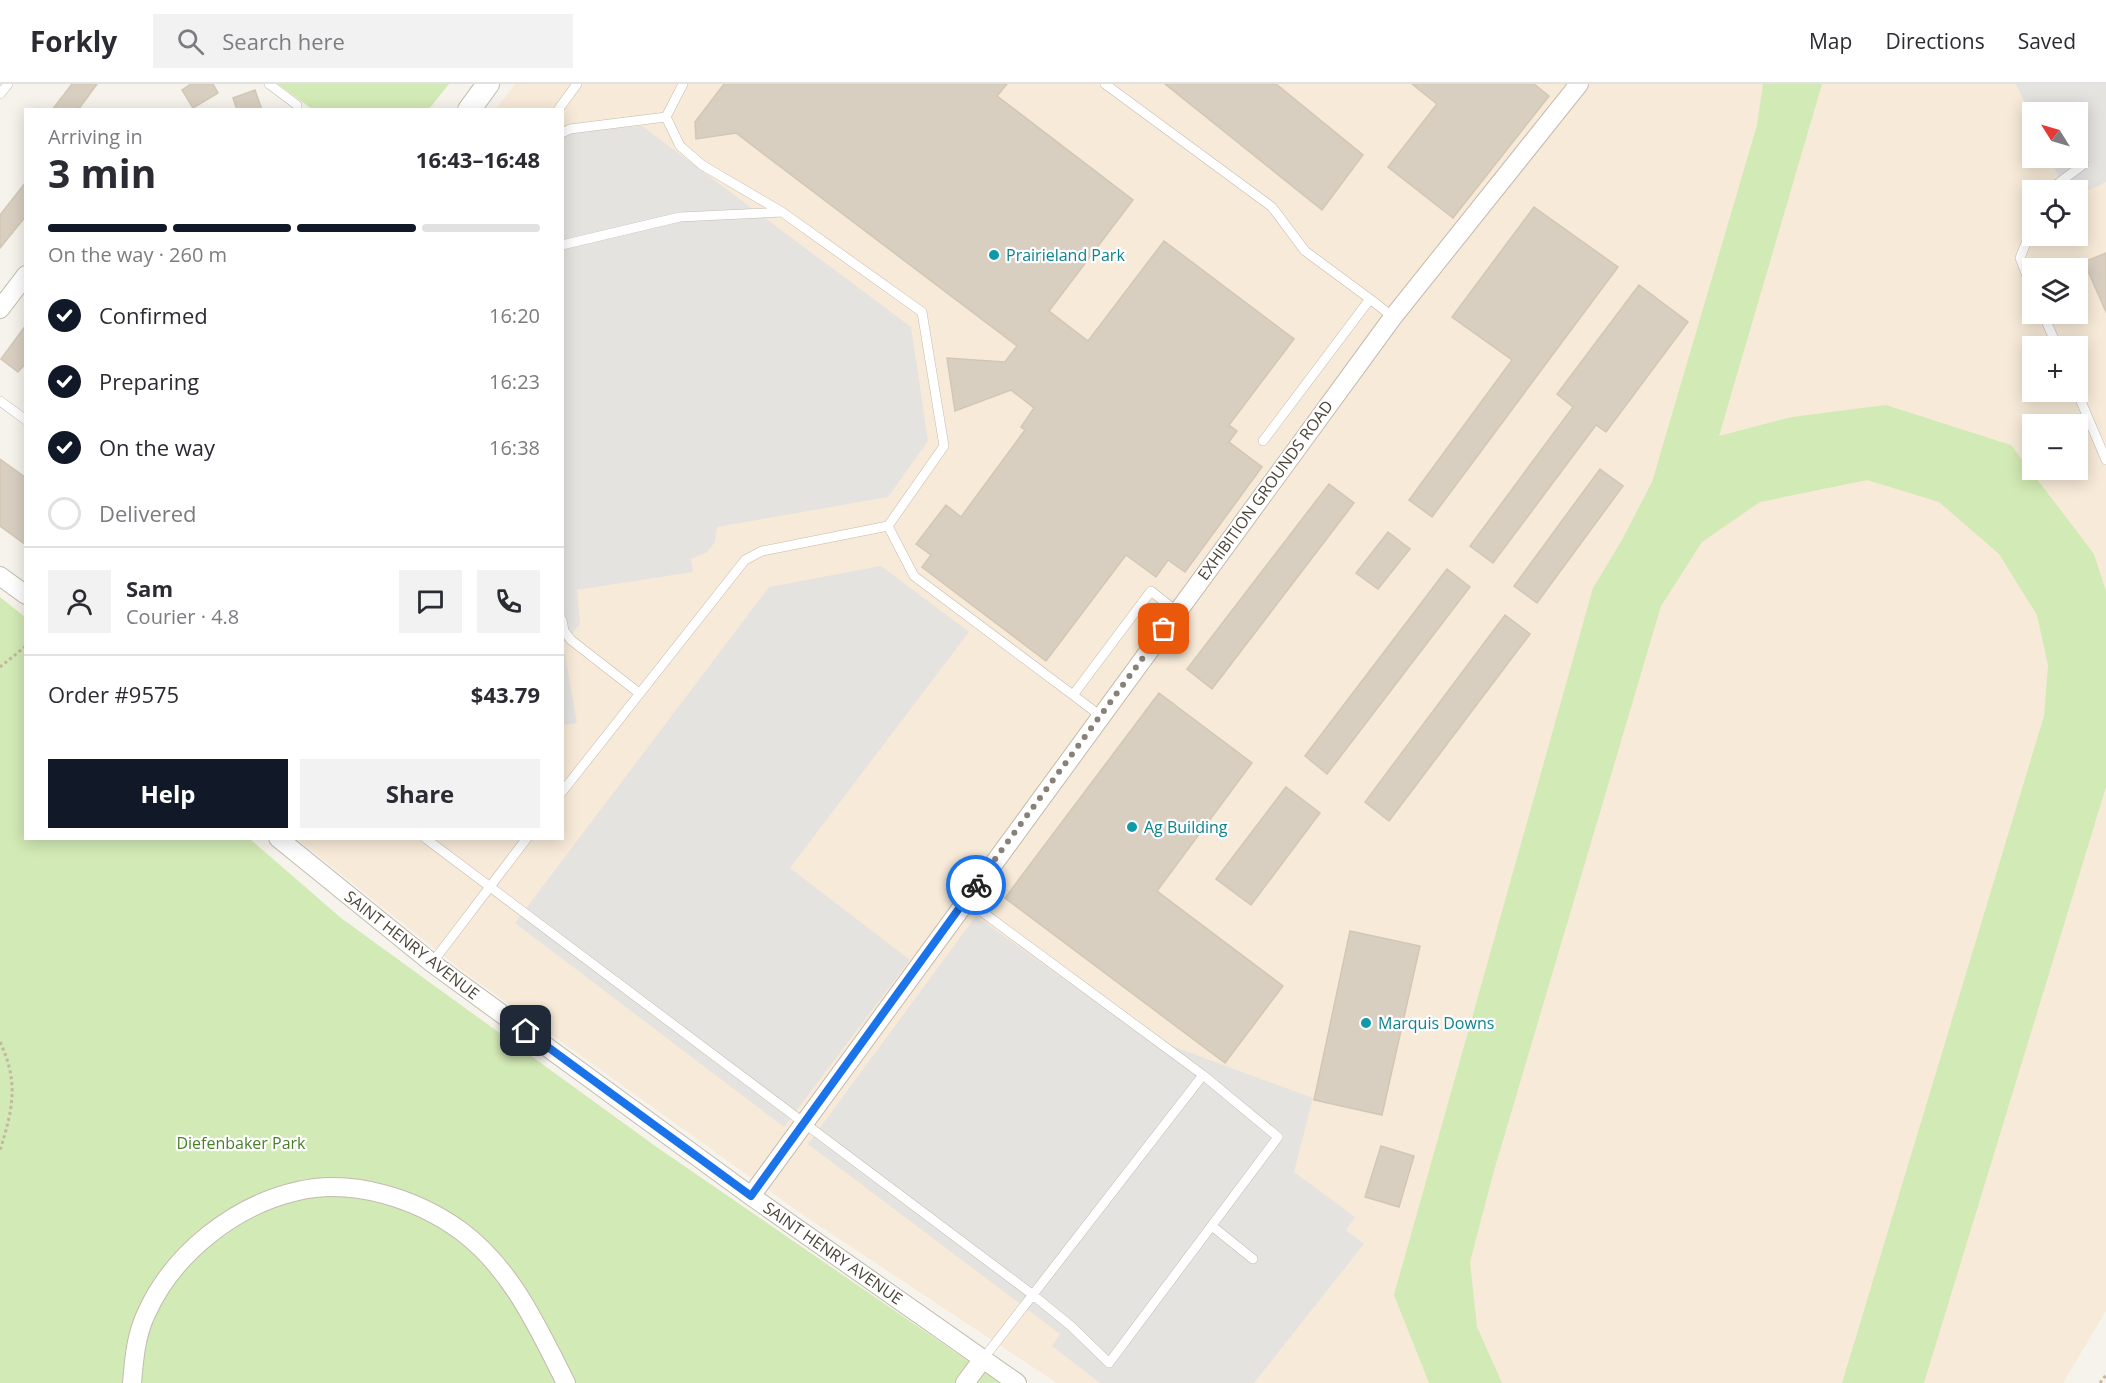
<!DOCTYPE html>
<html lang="en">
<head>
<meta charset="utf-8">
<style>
	:root { --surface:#fff; --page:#f2f2f3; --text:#2b2b33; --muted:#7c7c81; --line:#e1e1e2; --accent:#111827 }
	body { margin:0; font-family:"Open Sans",sans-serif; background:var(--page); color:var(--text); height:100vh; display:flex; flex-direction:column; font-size:22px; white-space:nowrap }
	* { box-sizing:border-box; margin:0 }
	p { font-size:20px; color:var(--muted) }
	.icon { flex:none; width:33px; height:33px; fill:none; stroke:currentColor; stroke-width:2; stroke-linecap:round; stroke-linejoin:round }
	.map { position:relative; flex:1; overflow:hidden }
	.details { position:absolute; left:24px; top:24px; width:540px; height:732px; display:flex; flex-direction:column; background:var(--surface); border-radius:0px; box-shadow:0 3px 15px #0003 }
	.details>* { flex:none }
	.needle { width:39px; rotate:307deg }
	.buttons { position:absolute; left:2022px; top:18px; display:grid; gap:12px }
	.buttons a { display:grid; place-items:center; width:66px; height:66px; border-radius:0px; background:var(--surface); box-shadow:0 3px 15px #0003; font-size:30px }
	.pin { position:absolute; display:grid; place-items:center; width:51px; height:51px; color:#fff; margin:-26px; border-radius:12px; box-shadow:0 3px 9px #0006 }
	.courier { position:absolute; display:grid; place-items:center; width:60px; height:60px; margin:-30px; border:4px solid #1a73e8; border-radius:50%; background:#fff; color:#222; box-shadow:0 2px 8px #0007 }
	.head em { font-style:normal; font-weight:700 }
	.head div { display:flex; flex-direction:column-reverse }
	.head { display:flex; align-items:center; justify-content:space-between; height:102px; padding:0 24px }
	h1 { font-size:39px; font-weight:700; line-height:45px }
	.bar { display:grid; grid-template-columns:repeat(4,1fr); gap:9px 6px; align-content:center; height:72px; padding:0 24px }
	.bar i { height:8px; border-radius:4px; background:var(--line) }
	.bar .on { background:var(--accent) }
	.bar p { grid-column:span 4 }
	.line { display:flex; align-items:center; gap:15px; padding:0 24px; border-top:2px solid var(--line) }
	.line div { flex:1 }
	.round { display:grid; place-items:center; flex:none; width:63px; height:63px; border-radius:0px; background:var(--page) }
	ol { padding:0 24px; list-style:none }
	li { display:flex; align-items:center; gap:18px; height:66px }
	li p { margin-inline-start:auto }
	li .icon { padding:6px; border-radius:50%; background:var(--accent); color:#fff; stroke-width:4 }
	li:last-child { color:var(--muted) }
	li i { width:33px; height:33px; border:3px solid var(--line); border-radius:50% }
	.cta { display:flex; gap:12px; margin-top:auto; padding:12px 24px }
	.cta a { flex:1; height:69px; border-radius:0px; background:var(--accent); color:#fff; font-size:24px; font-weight:700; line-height:69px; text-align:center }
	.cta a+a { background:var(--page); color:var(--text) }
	header { display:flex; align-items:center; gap:36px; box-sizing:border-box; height:84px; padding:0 30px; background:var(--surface); border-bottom:2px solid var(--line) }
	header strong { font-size:28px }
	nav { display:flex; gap:33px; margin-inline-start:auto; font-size:21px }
	.search { width:420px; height:54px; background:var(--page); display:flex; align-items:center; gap:15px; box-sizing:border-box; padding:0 21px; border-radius:0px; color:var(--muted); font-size:22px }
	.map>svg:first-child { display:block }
	.commercial { fill:#f7ead8; fill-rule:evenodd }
	.green { fill:#d2eab5 }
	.parking { fill:#e5e3e0 }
	.building { fill:#d8cfc1; stroke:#d3c7b4; stroke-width:1.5 }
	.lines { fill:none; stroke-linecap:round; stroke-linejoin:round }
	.service-casing { stroke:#c2bbae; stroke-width:10 }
	.minor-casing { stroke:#c2bbae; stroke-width:20 }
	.tertiary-casing { stroke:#c2bbae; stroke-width:24 }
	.path { stroke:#c4b79f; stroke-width:3; stroke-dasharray:3 3; stroke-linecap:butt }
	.service { stroke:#fff; stroke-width:9 }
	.minor { stroke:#fff; stroke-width:18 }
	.tertiary { stroke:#fff; stroke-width:22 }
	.done { stroke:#878178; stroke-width:6; stroke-dasharray:0 10.8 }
	.route { stroke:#1a73e8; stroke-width:8 }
	.culture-dot { fill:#0f9aa8; stroke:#fff; stroke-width:2 }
	.labels { text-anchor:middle; stroke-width:4.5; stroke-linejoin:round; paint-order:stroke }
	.culture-label { font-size:16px; fill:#0d838f; stroke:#fff; text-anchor:start }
	.street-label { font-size:16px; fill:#4b4439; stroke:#fff }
	.park-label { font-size:16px; fill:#4a7f2a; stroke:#fff }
</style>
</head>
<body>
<header>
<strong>Forkly</strong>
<div class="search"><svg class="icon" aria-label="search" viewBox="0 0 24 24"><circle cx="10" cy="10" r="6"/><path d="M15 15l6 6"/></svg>Search here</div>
<nav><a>Map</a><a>Directions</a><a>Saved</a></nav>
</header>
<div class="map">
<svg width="2106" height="1299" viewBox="0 0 2106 1299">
	<rect width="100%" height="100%" fill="#f6f3ec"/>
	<!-- commercial -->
	<path class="commercial" d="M515,0H2106V1227L2063,1299H1057L806,1133L460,885L297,755L562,754V26L496,25ZM2032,28H2078V74H2032ZM2032,106H2078V152H2032ZM2032,184H2078V230H2032ZM2032,262H2078V308H2032ZM2032,340H2078V386H2032Z"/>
	<!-- green -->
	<path class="green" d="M278,0H449L429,25H312Z
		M1763,0H1822L1719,352L1792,333L1886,321L2011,361L2094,470L2106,507V703L1924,1299H1842L2044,632L2048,581L2037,531L1999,470L1939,418L1867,396L1760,418L1702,458L1661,522L1493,1090L1470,1178L1477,1243L1502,1299H1429L1394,1211L1593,504L1622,456L1652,398L1757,41Z
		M0,513L25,533L26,754L250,755L341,834L658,1064L1000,1299H0Z"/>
	<!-- parking -->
	<path class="parking" d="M2016,0H2106V98L2078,111V106H2065L2050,74H2078V28H2032V35Z
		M642,42L911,243L928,357L888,413L717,443L715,458L707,468L691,475L693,488L577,506L580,540L563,560L577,639L563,641V52L580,47Z
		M881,482L969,548L790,784L910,876L784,1043L515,839L769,503Z
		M976,832L1142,951L1313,1014L1294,1088L1355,1133L1346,1146L1364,1160L1254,1299H1100L1052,1262L1060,1250L808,1060Z"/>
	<!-- building -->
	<path class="building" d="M72,0H97L78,26H52Z
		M191,0H213L218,9L193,24L182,6Z
		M724,0H1007L997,12L1133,116L1049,227L1088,257L1164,157L1294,255L1229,341L1237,347L1229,358L1262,383L1185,488L1168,476L1156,493L1126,471L1046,577L922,483L931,471L916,460L946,421L961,433L1025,346L1021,343L1034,324L1011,306L955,327L947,274L1005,278L1017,262L736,49L696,55L695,38Z
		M1165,0H1276L1363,71L1322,126Z
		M1412,0H1534L1549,12L1453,134L1388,83L1437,20Z
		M255,6L262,26H237L233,14Z
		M26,98V132L0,164V131Z
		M1534,123L1618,183L1432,433L1409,416L1512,276L1452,233Z
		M2106,169V228L2084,178Z
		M1639,201L1688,238L1606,348L1596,341L1493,479L1470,462L1573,323L1557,310Z
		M26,241V279L18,288L1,275Z
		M0,375L26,394V461L0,442Z
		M1600,385L1623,402L1537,519L1514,502Z
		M1329,400L1354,419L1212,605L1187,585Z
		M1388,448L1410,465L1378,505L1356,489Z
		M1447,485L1470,503L1327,690L1305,672Z
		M1505,531L1530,550L1389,737L1365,718Z
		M1159,609L1252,679L1157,807L1283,902L1225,979L1005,814Z
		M1286,703L1320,729L1251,821L1216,795Z
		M1350,847L1420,862L1382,1031L1314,1016Z
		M1381,1062L1414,1072L1399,1123L1365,1113Z"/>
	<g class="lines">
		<defs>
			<path id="service" d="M269,0L297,21V26
				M1105,0L1272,123L1305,167L1370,215L1263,357
				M0,10L8,0
				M558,26L577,0
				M666,33L683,0
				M562,49L570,45L666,33
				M2049,106L2084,80
				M2032,144L2020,174L2032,205
				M562,161L680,133L782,128
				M1370,215L1393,233
				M2043,230L2057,262
				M2077,308L2106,376
				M0,317L26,336
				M888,442L914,492L1073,611L1151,507L1176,527
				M562,536L564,547L571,556L639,609
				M1073,611L1102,633
				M562,708L745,476L762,467L888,442L944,362L922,228L782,128L702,81L680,62L666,33
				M425,754L1033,1211L1071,1242L1109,1279L1278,1053L1203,991L966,816
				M432,879L527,754
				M1212,1142L1253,1175
				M983,1275L1203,991"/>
			<path id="minor" d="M0,225L26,191
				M0,492L26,511
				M278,754L432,879L751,1112L1017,1299
				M751,1112L1393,233L1579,0
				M132,1299C134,1275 136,1250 147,1228C174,1169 235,1121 298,1107C353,1094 417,1115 461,1147C512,1185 538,1244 566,1299
				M965,1299L983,1275"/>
			<path id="tertiary" d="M469,26L488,0"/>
		</defs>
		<!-- service casing -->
		<use href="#service" class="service-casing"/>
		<!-- minor casing -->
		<use href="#minor" class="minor-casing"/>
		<!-- tertiary casing -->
		<use href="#tertiary" class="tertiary-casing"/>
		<!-- path -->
		<path class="path" d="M0,583L26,562
			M0,958C19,998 13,1025 0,1066
			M2100,1299L2106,1291"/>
		<!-- service -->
		<use href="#service" class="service"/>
		<!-- minor -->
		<use href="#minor" class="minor"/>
		<!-- tertiary -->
		<use href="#tertiary" class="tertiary"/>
	</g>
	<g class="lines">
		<!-- done -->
		<path class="done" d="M976,801L1164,545"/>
		<!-- route -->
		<path class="route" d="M526,947L751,1112L976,801"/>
	</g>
	<!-- markers -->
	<g class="culture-dot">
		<circle cx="994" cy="171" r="6"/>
		<circle cx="1132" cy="743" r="6"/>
		<circle cx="1366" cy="939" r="6"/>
	</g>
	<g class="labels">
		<!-- culture labels -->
		<g class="culture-label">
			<text x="1006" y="177">Prairieland Park</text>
			<text x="1144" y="749">Ag Building</text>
			<text x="1378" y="945">Marquis Downs</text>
		</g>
		<!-- street labels -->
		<g class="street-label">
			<text transform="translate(1265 406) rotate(-54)" y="6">EXHIBITION GROUNDS ROAD</text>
			<text transform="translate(412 861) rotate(38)" y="6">SAINT HENRY AVENUE</text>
			<text transform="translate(833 1169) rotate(35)" y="6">SAINT HENRY AVENUE</text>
		</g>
		<!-- park labels -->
		<g class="park-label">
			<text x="241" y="1065">Diefenbaker Park</text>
		</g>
	</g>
</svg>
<div class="buttons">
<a><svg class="needle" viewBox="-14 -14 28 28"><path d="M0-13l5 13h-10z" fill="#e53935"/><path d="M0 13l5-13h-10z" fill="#7c7c81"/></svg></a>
<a><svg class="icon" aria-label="locate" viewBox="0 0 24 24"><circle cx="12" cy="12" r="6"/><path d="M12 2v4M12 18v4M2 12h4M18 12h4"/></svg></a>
<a><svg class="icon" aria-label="layers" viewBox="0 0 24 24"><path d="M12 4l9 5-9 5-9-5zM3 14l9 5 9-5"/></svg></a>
<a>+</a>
<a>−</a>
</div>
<div class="pin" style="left:1164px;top:545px;background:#ea580c"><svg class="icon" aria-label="bag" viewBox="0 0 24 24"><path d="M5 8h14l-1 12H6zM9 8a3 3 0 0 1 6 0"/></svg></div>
<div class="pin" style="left:526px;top:947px;background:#1f2937"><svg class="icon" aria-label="home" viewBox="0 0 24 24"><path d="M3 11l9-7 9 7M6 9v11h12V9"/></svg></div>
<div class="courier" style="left:976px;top:801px"><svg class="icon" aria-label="bike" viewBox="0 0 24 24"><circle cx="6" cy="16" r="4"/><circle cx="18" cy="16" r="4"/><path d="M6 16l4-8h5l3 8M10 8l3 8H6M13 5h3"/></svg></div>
<section class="details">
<div class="head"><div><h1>3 min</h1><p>Arriving in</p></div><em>16:43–16:48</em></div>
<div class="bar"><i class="on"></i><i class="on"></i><i class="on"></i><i></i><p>On the way · 260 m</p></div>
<ol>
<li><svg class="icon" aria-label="check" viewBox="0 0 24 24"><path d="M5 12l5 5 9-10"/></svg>Confirmed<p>16:20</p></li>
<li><svg class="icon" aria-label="check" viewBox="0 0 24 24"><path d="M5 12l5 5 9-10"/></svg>Preparing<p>16:23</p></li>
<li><svg class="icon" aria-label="check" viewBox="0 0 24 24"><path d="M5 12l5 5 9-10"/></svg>On the way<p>16:38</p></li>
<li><i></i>Delivered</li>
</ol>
<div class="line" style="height:108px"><a class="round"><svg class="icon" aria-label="person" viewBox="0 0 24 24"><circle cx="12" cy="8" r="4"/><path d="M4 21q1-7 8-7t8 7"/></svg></a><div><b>Sam</b><p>Courier · 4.8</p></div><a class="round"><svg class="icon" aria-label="chat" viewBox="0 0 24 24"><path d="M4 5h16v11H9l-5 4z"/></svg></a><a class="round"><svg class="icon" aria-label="phone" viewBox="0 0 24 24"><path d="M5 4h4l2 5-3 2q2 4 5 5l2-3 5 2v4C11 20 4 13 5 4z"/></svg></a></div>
<div class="line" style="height:78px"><div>Order #9575</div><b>$43.79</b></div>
<div class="cta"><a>Help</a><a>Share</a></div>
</section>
</div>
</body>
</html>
